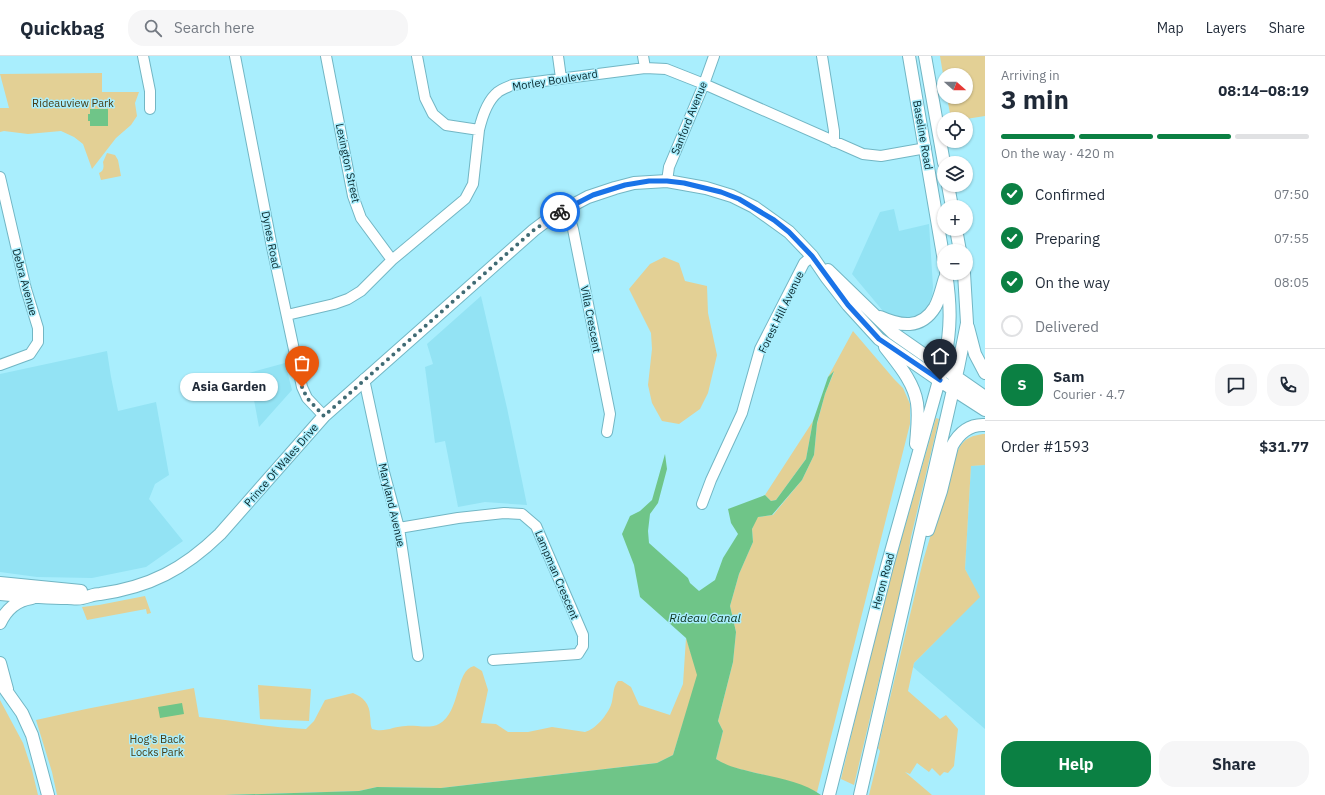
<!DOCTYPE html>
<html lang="en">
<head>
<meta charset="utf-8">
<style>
	:root { --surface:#fff; --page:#f6f6f7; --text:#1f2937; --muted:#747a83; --line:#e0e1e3; --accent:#0b8043 }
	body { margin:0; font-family:"IBM Plex Sans",sans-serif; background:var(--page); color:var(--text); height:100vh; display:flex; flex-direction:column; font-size:15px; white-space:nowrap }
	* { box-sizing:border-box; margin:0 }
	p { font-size:13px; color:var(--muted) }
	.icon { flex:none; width:22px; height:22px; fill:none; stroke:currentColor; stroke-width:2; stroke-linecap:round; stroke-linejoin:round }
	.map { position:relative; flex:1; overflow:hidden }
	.drawer { display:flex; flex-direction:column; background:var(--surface); width:340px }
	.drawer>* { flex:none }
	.needle { width:26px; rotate:111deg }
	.tools { position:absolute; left:937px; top:12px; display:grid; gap:8px }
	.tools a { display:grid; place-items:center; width:36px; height:36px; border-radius:50%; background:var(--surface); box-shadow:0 1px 3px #0004; font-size:20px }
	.pin { position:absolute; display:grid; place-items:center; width:34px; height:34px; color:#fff; margin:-41px -17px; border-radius:50% 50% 50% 0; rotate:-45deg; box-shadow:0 0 4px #0007 }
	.pin .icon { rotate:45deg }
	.courier { position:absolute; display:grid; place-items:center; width:40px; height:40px; margin:-20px; border:3px solid #1a73e8; border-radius:50%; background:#fff; color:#222; box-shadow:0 1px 5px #0007 }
	.bubble { position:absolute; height:28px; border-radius:14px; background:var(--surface); box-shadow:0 1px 3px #0004; font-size:13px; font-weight:800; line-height:28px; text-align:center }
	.head em { font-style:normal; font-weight:800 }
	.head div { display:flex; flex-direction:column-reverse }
	.head { display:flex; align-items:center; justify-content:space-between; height:68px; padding:0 16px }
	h1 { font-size:26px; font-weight:800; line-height:30px }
	.bar { display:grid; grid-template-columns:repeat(4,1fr); gap:6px 4px; align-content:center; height:48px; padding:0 16px }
	.bar i { height:5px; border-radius:3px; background:var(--line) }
	.bar .selected { background:var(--accent) }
	.bar p { grid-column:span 4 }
	.line { display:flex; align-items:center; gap:10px; padding:0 16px; border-top:1px solid var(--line) }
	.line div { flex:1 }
	.round { display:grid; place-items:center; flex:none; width:42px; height:42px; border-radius:16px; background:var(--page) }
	ol { padding:0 16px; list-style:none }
	li { display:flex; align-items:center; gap:12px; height:44px }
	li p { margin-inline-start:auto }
	li .icon { padding:4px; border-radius:50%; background:var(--accent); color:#fff; stroke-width:4 }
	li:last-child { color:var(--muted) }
	li i { width:22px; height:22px; border:2px solid var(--line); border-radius:50% }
	.button { display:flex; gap:8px; margin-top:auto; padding:8px 16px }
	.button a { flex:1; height:46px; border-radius:16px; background:var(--accent); color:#fff; font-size:16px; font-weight:800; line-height:46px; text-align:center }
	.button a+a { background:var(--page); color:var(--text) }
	header { display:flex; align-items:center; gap:24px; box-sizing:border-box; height:56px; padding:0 20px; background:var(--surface); border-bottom:1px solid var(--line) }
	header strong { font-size:19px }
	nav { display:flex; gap:22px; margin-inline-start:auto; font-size:14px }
	.search { width:280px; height:36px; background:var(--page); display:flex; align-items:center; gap:10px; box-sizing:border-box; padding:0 14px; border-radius:16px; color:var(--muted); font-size:15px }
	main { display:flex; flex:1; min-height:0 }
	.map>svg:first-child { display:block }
	.built { fill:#93e3f4 }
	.green { fill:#e3d095 }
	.water { fill:#6fc588 }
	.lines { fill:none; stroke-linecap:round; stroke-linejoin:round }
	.minor-casing { stroke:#72b6c4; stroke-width:12 }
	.major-casing { stroke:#72b6c4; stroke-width:14 }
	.minor { stroke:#fff; stroke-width:10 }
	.major { stroke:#fff; stroke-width:12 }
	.done { stroke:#406b74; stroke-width:4; stroke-dasharray:0 7.2 }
	.route { stroke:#1a73e8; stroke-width:5 }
	.labels { text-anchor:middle; stroke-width:3; stroke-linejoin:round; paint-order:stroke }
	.street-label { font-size:11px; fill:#07252a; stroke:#a9eefd }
	.park-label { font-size:11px; fill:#483b11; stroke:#a9eefd }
	.water-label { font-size:12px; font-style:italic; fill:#0d321a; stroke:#a9eefd }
</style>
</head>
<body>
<header>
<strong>Quickbag</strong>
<div class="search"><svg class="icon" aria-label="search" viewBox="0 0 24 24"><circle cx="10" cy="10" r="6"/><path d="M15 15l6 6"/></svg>Search here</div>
<nav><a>Map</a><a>Layers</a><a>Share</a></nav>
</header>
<main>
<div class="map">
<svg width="985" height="739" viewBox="0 0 985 739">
	<rect width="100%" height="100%" fill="#a9eefd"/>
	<!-- built -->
	<path class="built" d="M894,153L899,175L929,168L933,231L932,240L929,247L924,254L917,259L909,262H901L889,259L883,255L852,218L880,156Z
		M481,240L507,352L527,449L485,446L458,451L445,385L435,387L425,311L433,308L427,288Z
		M107,295L111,321L118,355L156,346L169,419L155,428L149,443L183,485L146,511L92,522L37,521L0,516V318Z
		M285,307L292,334L259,371L249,317Z
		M985,409V673L913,611L914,607L979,541L965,513L971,410Z"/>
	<!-- green -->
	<path class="green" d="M940,0H985V60L966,63H951L947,41H966V19H944V24Z
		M102,17V36H139L135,47L137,60L131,69L116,82L92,113L83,88L74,81L61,75L28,78L4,75L0,76V52H9L0,18Z
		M107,97L115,99L118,104L121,120L101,124L99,117C104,115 104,111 103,106Z
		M664,201L679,207L685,225L707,230L708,257L717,299L708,337L700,353L679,368L662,365L652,347L648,329L652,293L651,277L629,233L650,208Z
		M853,275L894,323L903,332L910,348V368L817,736L792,726L727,710L716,703L723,675L718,665L733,606L736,576L730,550L739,518L753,486L752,473L757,461L773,459L802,424L814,399L817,368L825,338L834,316L828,321Z
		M936,362L939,363L911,481L906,511L854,729L841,723L879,561Z
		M813,365L806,403L776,444L771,445L765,439Z
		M983,378H985V409L971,410L965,513L980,541L914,607L908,635L940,663L946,659L958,673L954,710L948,717L944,716L940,720L932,712L929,716L917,707L910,718L905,716L932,739H869L880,695L878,692L923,505L952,408C960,390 961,381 983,378Z
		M145,540L151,557L147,558L146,553L87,564L82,551L99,549Z
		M686,582L698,619L673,699L657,707L441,732L377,731L359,735L225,739H57L52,716L36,664L86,653L194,632L199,661C234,664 270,672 306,673L314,665L325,644L353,637C363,641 370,648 370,660C371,665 370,668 372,673C385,677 394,670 406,670C415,669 431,673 439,668C461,656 455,614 474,610L482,615L488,634L481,667L496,668L508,676H528L552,671L585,676C596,673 607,659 611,649C614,641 612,632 618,625H622L631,631L639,649L670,659L683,628Z
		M258,629L311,633L309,665L260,663Z
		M0,644L23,687L32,714L38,739H0Z"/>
	<!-- water -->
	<path class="water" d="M90,53H108V70H90V65H88V58H90Z
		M834,315L825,338L817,367L814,399L802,424L772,459L758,461L752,473L753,486L739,518L730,550L736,576L733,606L718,665L723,675L716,703C727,710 736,712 748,715C771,721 802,725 821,739H225L359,735L377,731L441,732L657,707L673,699L697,619L686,582L640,541L634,509L622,478L630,460L640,455L652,444L665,398L667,413L658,447L650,458L648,475L649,487L688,522L690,527L699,535L715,524L723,502L738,478L731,467L728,453L765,439L771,445L776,444L806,403L813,365L828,321Z
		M182,647L184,658L160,662L158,651Z"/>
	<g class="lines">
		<defs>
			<path id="minor" d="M143,0L150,35V53
				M235,0L272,191L302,331L307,342L324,360
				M326,0L353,140L361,162L392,204
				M417,0L425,42L433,58L446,69L479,74
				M558,0L561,22
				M643,0L645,12
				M822,0L834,75V86
				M0,121L26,233L38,272V286L30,298L0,309
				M667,125L669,111L704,28L714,0
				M566,152L573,173L610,358L607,376
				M287,259L334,248L348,243L361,235L392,204L465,143L473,128L479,74C482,61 488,44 498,36C502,33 508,31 512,29L645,12L666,13L704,28L863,98L881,100L926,92
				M364,323L384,416L399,472L418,600
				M702,448L711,424L742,357L760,293L804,207L812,200
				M399,472L458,462L504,457L522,458L536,470L583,579V590L578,598L493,604"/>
			<path id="major" d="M909,0L944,205
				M925,0L944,107
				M948,129L952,151
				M956,173L960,195
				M828,214L893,277L985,341
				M880,261C900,270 921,274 935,251C940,242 942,231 945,222
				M968,271L975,298L985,317
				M885,291C898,308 914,326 917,347C919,361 917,374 916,388
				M928,474L941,435L952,390C959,377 969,368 985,369
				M0,527L81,535
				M0,538C22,540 45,542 67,542C72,542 77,543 82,542C88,541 94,538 100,538C150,531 184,513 220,478L324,360L534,174L554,159L588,141L615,132L634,127L667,125L706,132L732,140L754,151L789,176L812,200L827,222L848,249L879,283L940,325L985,354
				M0,567C6,554 17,544 32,542
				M0,607L7,633
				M0,626L22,657L32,679L48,739
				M829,739L887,510L945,303C951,271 951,250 946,217
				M860,739L958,312L967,267L964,217"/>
		</defs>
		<!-- minor casing -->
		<use href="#minor" class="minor-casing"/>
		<!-- major casing -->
		<use href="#major" class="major-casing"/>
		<!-- minor -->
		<use href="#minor" class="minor"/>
		<!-- major -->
		<use href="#major" class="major"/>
	</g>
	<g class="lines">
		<!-- done -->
		<path class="done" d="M302,331L307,342L324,360L511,194L534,174L560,156"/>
		<!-- route -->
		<path class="route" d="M560,156L593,139L625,129L649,125H667L684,127L721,136L739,143L774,164L789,176L812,200L848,249L879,283L940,324"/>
	</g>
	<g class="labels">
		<!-- street labels -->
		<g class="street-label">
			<text transform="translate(555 24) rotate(-9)" y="4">Morley Boulevard</text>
			<text transform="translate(689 62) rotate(-68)" y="4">Sanford Avenue</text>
			<text transform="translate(923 79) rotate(80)" y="4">Baseline Road</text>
			<text transform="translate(348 107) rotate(78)" y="4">Lexington Street</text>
			<text transform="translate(271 184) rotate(79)" y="4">Dynes Road</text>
			<text transform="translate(25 226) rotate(75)" y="4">Debra Avenue</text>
			<text transform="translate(781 256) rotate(-64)" y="4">Forest Hill Avenue</text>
			<text transform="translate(591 263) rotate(79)" y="4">Villa Crescent</text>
			<text transform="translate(281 409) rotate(-49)" y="4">Prince Of Wales Drive</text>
			<text transform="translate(392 449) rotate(77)" y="4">Maryland Avenue</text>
			<text transform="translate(557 519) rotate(67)" y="4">Lampman Crescent</text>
			<text transform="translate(883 525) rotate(-75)" y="4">Heron Road</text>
		</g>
		<!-- park labels -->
		<g class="park-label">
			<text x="73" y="51">Rideauview Park</text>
			<text x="157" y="687">Hog's Back<tspan x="157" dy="13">Locks Park</tspan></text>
		</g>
		<!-- water labels -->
		<g class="water-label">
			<text x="705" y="566">Rideau Canal</text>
		</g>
	</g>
</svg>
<div class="tools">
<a><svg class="needle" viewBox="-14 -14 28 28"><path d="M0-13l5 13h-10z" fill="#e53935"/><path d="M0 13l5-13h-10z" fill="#747a83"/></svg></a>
<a><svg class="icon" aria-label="locate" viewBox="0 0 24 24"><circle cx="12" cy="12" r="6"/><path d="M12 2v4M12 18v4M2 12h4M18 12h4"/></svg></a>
<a><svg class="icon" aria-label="layers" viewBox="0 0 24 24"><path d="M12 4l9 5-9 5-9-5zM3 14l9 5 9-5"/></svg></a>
<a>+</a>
<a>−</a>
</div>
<div class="pin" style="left:302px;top:331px;background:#ea580c"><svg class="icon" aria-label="bag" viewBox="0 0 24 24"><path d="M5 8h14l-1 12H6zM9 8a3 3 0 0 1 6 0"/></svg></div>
<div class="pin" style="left:940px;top:324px;background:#1f2937"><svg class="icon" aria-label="home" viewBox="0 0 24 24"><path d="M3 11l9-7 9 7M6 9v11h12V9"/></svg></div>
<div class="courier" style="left:560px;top:156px"><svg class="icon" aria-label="bike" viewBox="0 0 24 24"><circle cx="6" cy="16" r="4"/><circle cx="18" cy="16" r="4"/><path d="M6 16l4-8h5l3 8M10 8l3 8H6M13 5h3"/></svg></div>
<div class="bubble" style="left:180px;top:317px;width:98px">Asia Garden</div>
</div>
<section class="drawer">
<div class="head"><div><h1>3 min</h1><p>Arriving in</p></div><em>08:14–08:19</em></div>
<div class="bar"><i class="selected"></i><i class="selected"></i><i class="selected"></i><i></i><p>On the way · 420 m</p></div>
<ol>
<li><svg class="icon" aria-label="check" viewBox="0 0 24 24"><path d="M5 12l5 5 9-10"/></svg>Confirmed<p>07:50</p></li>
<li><svg class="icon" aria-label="check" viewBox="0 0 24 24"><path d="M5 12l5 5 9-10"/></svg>Preparing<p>07:55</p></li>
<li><svg class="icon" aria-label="check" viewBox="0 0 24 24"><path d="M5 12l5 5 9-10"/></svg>On the way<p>08:05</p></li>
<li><i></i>Delivered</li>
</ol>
<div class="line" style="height:72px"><b class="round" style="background:var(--accent);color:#fff">S</b><div><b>Sam</b><p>Courier · 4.7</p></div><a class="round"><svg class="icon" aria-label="chat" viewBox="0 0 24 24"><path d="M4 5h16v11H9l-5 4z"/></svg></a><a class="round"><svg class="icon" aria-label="phone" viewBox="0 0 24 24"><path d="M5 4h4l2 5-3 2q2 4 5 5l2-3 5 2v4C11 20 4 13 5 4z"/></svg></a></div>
<div class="line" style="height:52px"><div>Order #1593</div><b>$31.77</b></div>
<div class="button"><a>Help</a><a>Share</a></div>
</section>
</main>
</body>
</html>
